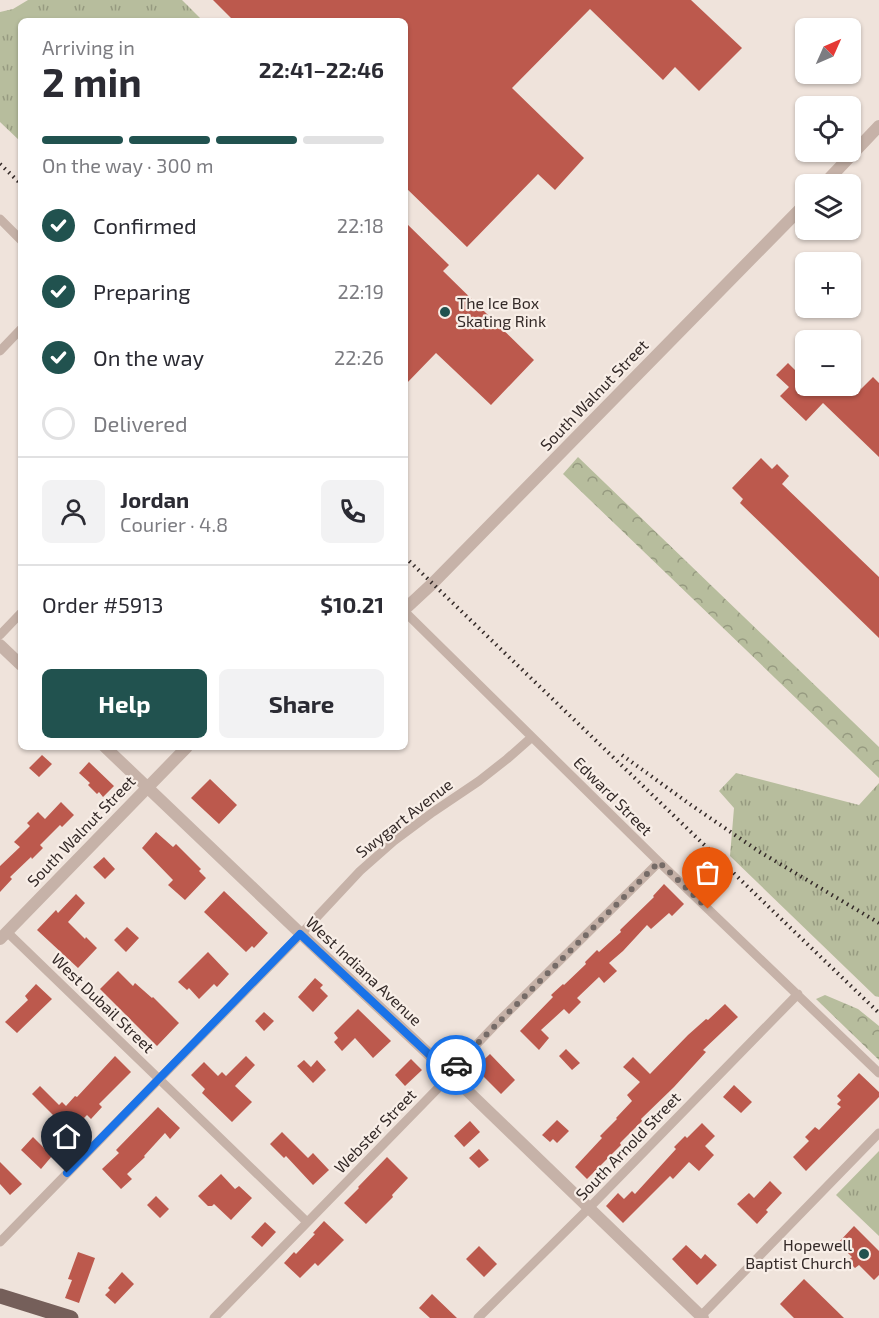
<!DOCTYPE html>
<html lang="en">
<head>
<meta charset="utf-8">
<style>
	:root { --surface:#fff; --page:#f2f2f3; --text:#2b2b33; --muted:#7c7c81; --line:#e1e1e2; --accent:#21524f }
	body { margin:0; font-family:"Exo 2",sans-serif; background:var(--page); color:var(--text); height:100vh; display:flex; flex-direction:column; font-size:22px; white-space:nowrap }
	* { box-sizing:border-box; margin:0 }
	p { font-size:20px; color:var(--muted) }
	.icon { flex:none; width:33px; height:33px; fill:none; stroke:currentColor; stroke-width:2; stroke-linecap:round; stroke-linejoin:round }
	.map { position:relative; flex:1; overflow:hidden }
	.sheet { position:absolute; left:18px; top:18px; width:390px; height:732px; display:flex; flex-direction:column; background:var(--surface); border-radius:9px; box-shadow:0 2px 4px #0004 }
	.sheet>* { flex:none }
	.needle { width:39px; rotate:45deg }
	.buttons { position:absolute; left:795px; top:18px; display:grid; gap:12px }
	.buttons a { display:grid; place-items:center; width:66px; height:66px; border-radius:9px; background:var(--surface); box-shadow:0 2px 4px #0004; font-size:30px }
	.pin { position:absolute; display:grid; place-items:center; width:51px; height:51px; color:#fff; margin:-62px -26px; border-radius:50% 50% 50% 0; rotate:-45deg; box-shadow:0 0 6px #0007 }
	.pin .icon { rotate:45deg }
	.courier { position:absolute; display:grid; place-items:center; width:60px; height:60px; margin:-30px; border:4px solid #1a73e8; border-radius:50%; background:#fff; color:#222; box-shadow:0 2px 8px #0007 }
	.summary em { font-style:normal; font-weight:700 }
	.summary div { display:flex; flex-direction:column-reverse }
	.summary { display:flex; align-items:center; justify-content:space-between; height:102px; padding:0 24px }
	h1 { font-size:39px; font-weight:700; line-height:45px }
	.bar { display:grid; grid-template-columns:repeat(4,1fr); gap:9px 6px; align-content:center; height:72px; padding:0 24px }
	.bar i { height:8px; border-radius:4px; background:var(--line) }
	.bar .on { background:var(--accent) }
	.bar p { grid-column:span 4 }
	.line { display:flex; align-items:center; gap:15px; padding:0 24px; border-top:2px solid var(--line) }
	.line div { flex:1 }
	.round { display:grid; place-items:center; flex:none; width:63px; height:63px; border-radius:9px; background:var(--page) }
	ol { padding:0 24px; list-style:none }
	li { display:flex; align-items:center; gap:18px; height:66px }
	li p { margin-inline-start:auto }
	li .icon { padding:6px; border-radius:50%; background:var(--accent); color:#fff; stroke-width:4 }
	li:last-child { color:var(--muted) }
	li i { width:33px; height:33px; border:3px solid var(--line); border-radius:50% }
	.primary-button { display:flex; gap:12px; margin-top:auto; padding:12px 24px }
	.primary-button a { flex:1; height:69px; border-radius:9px; background:var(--accent); color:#fff; font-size:24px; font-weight:700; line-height:69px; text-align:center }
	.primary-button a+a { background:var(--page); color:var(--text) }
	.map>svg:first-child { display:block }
	.grass { fill:url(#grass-tufts) }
	.forest { fill:url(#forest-crowns) }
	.building { fill:#bc594d }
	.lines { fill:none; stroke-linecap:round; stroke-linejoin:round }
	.minor { stroke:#c6b2a8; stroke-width:9 }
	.tertiary { stroke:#c6b2a8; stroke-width:12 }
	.primary { stroke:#755f5a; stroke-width:15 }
	.rail { stroke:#342a28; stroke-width:4; stroke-dasharray:1.5 4.5; stroke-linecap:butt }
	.done { stroke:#756b67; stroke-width:6; stroke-dasharray:0 10.8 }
	.route { stroke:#1a73e8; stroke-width:8 }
	.poi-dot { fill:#21524f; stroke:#f8eee7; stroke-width:2 }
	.labels { text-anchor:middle; stroke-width:4.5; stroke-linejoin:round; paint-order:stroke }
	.poi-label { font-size:16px; fill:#342a28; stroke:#f8eee7; text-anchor:start }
	.street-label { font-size:16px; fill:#342a28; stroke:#f8eee7 }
</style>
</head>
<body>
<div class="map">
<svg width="879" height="1318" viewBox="0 0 879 1318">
	<defs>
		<pattern id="grass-tufts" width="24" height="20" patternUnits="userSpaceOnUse" patternTransform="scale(1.5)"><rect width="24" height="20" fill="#b7bd9d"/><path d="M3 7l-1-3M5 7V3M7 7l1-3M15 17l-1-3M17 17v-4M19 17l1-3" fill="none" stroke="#969a80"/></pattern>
		<pattern id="forest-crowns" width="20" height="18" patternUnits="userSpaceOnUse" patternTransform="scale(1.5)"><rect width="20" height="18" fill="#b7bd9d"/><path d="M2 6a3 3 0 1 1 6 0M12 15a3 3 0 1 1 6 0" fill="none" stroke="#969a80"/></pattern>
	</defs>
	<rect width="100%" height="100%" fill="#efe3db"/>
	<!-- grass -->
	<path class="grass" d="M28,0H182L203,21H21V142L0,122V12L13,9Z
		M736,773L859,805L879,783V997L875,996L730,856L734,808L719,791Z
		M879,1151V1236L836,1195Z"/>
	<!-- forest -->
	<path class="forest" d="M578,457L879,747V778L563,474Z
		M825,995L858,1009L879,1026V1060L816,999Z"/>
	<!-- building -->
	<path class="building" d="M213,0H691L742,48L699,91L675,67L663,80L590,9L512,88L584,158L555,190L538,174L467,247L405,187V21H234Z
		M405,222L449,265L443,271L534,360L491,405L436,353L405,385Z
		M788,363L800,375L806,369V386H850V379L861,389L873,377L879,383V457L823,403L806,421L780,396L789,387L776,375Z
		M761,458L772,469L777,464L789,476L782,484L879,577V638L740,503L743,499L732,488Z
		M42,755L52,764L39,777L29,768Z
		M89,762L114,786L103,797L99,792L97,794L88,785L90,783L79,773Z
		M210,779L237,805L219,824L191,798Z
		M61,802L74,815L62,827L60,825L40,845L43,848L32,859L31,857L10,877L12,879L0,892V866L20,847L14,842L30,826L27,823L38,812L45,819Z
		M156,832L173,847L176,844L201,869L199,871L206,878L185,900L168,885L173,880L142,848Z
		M104,857L115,869L105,879L93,867Z
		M664,884L684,904L672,916L669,913L651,929L647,925L623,951L609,963L617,971L604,983L599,977L577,998L581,1002L569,1014L564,1009L541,1030L549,1038L539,1050L520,1031L553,997L551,995L563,984L564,985L586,964L585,962L597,950L599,952L621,932L620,930L654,897L653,896Z
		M224,891L268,933L254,948L252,946L246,952L204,912Z
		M76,894L85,903L68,922L85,939L86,937L97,948L78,968L37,930L56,910L58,913Z
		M127,927L139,938L126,952L114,940Z
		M208,952L229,974L217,987L214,984L199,999L189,988L187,990L178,982Z
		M118,971L133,986L135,983L152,998L153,997L179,1023L157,1046L100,989Z
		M315,978L323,985L320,988L328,996L313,1012L298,997Z
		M36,984L52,999L17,1033L5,1022L28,1000L25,996Z
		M725,1004L738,1017L703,1050L706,1052L674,1087L641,1119L642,1121L620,1143L621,1145L587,1179L575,1167L602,1138L600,1136L617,1119L616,1118L632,1101L627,1095L640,1082L623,1067L633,1057L650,1074L688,1035L706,1019L708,1020Z
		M358,1009L391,1041L373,1058L355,1038L342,1051L334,1042L338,1038L334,1033Z
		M264,1012L274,1021L264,1031L255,1021Z
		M566,1049L580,1063L572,1070L559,1056Z
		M490,1054L515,1080L501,1094L475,1068Z
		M115,1056L131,1072L99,1104L102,1107L91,1119L87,1115L70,1132L32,1094L40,1086L59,1105L62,1102L66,1106L75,1096L77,1097Z
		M246,1056L255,1065L235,1086L252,1102L232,1122L202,1093L205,1089L191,1075L204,1062L218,1076L222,1072L226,1076Z
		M411,1059L422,1070L405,1086L395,1075Z
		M304,1060L311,1067L317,1060L326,1070L313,1083L297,1066Z
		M859,1073L879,1092V1097L806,1171L793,1157L809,1141L805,1137L815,1127L819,1130L841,1107L837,1104L841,1100L837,1096Z
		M734,1085L752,1102L741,1113L723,1097Z
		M158,1107L180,1128L170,1139L165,1133L144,1156L145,1157L127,1174L132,1179L121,1189L102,1169L119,1153L116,1150Z
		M557,1120L569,1131L557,1143L553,1139L550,1142L542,1135Z
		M470,1121L480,1132L464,1147L454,1136Z
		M702,1123L715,1136L705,1146L714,1155L699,1171L689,1162L673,1179L670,1176L623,1223L606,1206L618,1193L624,1199L632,1191L635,1194L676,1149L674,1147L685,1136L687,1138Z
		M282,1132L308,1158L313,1153L329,1170L313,1185L286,1156L284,1158L270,1144Z
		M33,1137L52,1156L41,1169L21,1150Z
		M479,1149L489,1160L479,1168L469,1158Z
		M387,1157L408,1178L392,1195L393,1197L366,1224L344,1203L359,1188L358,1187Z
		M0,1162L22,1184L10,1195L0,1184Z
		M221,1174L235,1189L239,1186L252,1198L231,1220L214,1204L212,1206H208L198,1196Z
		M770,1181L782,1193L766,1210L768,1212L757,1224L737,1204L749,1193L754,1198Z
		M156,1196L169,1209L160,1218L147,1205Z
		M324,1221L344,1240L318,1266L315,1263L300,1278L284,1263L294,1252L296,1254L315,1234L313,1233Z
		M265,1222L276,1232L262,1247L251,1237Z
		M854,1226L879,1251V1275L874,1280L859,1265L855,1268L848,1261L852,1257L838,1243Z
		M686,1245L701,1259L705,1254L717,1265L697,1285L672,1259Z
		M479,1246L497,1264L484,1277L466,1259Z
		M78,1252L95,1258L79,1303L65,1298L72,1280L68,1279Z
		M122,1272L134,1284L115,1304L105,1295L110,1290L108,1288Z
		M804,1279L844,1318H794L780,1304Z
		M432,1294L457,1318H430L419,1308Z"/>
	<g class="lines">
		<!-- minor -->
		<path class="minor" d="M0,219L21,240
			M0,351L21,329
			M405,612L659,862L879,1073
			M0,635L21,613
			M7,932L307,1222
			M0,1242L301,934L360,871L394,841L433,812L479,781L507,759L532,737
			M701,1316L879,1133
			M214,1318L444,1082L455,1067L499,1021L659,862
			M478,1318L589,1208L798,994"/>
		<!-- tertiary -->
		<path class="tertiary" d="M824,184L879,126
			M405,609L433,583L806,203
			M0,645L21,665
			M105,747L301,934L450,1074L703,1318
			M0,939L187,747"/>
		<!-- primary -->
		<path class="primary" d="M0,1296L71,1318"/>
		<!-- rail -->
		<path class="rail" d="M0,164L21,184
			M405,557L879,1013
			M622,755L691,805L760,852L879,923"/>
	</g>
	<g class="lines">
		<!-- done -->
		<path class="done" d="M456,1065L659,862L708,909"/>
		<!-- route -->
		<path class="route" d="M67,1173L300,934L450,1074L456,1065"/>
	</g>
	<!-- markers -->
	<g class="poi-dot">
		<circle cx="445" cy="312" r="6"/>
		<circle cx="864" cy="1254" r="6"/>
	</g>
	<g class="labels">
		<!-- poi labels -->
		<g class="poi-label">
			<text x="457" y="309">The Ice Box<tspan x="457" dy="18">Skating Rink</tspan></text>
			<text x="852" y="1251" text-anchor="end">Hopewell<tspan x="852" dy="18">Baptist Church</tspan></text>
		</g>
		<!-- street labels -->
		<g class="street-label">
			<text transform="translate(594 395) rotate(-46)" y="6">South Walnut Street</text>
			<text transform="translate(613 796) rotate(45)" y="6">Edward Street</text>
			<text transform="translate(404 818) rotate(-38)" y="6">Swygart Avenue</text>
			<text transform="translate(81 831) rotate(-46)" y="6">South Walnut Street</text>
			<text transform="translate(364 971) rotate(43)" y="6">West Indiana Avenue</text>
			<text transform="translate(103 1003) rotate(44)" y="6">West Dubail Street</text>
			<text transform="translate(375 1131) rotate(-46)" y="6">Webster Street</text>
			<text transform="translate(628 1146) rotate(-46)" y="6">South Arnold Street</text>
		</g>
	</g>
</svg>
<div class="buttons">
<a><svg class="needle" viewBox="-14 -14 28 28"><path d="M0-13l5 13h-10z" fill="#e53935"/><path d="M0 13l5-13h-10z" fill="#7c7c81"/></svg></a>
<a><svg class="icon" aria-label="locate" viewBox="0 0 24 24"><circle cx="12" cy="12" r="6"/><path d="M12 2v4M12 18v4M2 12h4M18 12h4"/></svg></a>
<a><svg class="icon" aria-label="layers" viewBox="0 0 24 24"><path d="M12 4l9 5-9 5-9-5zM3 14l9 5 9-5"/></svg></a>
<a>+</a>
<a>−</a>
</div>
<div class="pin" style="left:708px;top:909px;background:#ea580c"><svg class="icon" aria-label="bag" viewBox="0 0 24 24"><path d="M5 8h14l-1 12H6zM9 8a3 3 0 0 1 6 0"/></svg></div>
<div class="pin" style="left:67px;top:1173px;background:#1f2937"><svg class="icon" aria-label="home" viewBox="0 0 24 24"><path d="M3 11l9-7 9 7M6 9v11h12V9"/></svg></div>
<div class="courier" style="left:456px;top:1065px"><svg class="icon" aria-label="car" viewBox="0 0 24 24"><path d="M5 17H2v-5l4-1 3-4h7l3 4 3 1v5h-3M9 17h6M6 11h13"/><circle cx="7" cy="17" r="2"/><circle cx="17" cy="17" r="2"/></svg></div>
<section class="sheet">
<div class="summary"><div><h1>2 min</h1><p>Arriving in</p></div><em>22:41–22:46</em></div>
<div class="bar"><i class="on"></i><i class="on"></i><i class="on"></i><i></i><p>On the way · 300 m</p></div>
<ol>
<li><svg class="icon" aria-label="check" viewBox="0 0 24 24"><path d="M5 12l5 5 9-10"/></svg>Confirmed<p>22:18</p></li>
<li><svg class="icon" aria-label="check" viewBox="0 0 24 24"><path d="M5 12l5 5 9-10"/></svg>Preparing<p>22:19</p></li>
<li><svg class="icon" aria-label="check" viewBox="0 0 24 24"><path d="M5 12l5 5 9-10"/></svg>On the way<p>22:26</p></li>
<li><i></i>Delivered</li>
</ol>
<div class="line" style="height:108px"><a class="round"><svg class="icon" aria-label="person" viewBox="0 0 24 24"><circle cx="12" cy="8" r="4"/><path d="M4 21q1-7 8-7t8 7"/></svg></a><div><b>Jordan</b><p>Courier · 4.8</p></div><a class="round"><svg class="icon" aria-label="phone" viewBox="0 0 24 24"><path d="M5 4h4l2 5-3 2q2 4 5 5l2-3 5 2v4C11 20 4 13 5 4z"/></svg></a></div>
<div class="line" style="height:78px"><div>Order #5913</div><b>$10.21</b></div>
<div class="primary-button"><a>Help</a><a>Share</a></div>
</section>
</div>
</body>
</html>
